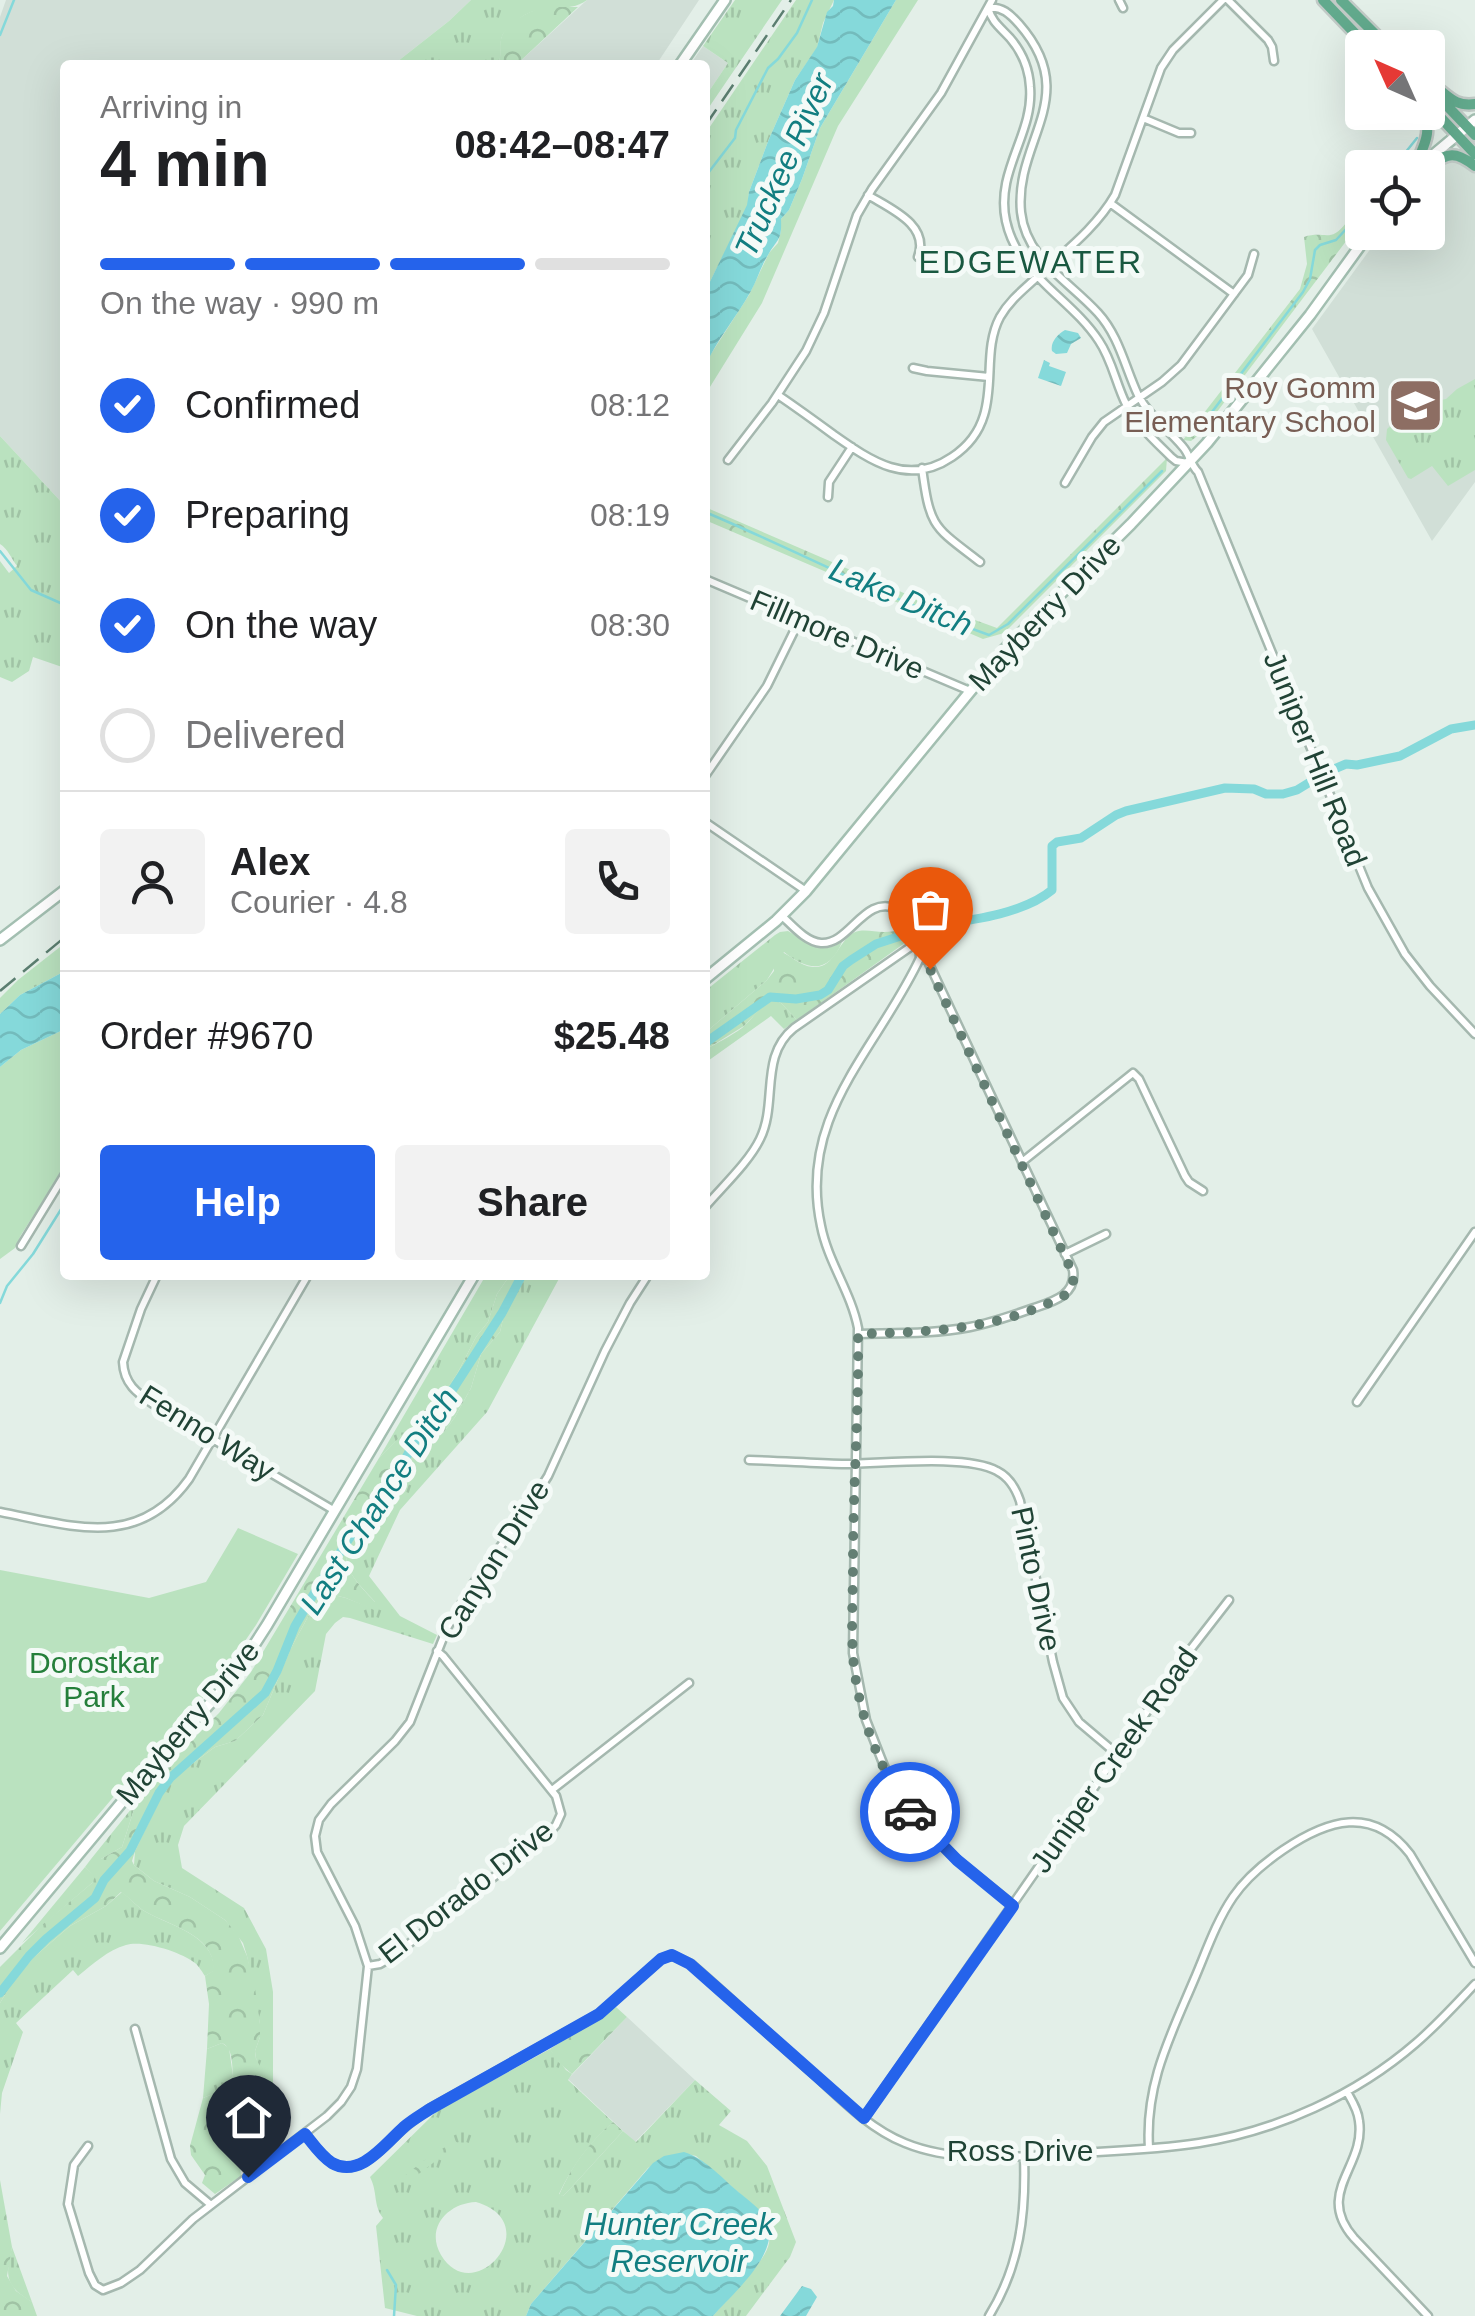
<!DOCTYPE html>
<html lang="en">
<head>
<meta charset="utf-8">
<style>
	:root { --surface:#fff; --page:#f2f2f2; --text:#202124; --muted:#757577; --line:#e0e0e0; --accent:#2563eb }
	body { margin:0; font-family:Arial,sans-serif; background:var(--page); color:var(--text); height:100vh; display:flex; flex-direction:column; font-size:38px; white-space:nowrap }
	* { box-sizing:border-box; margin:0 }
	p { font-size:32px; color:var(--muted) }
	.icon { flex:none; width:55px; height:55px; fill:none; stroke:currentColor; stroke-width:2; stroke-linecap:round; stroke-linejoin:round }
	.map { position:relative; flex:1; overflow:hidden }
	.sheet { position:absolute; left:60px; top:60px; width:650px; height:1220px; display:flex; flex-direction:column; background:var(--surface); border-radius:10px; box-shadow:0 10px 40px #0002 }
	.sheet>* { flex:none }
	.needle { width:65px; rotate:315deg }
	.tools { position:absolute; left:1345px; top:30px; display:grid; gap:20px }
	.tools a { display:grid; place-items:center; width:100px; height:100px; border-radius:10px; background:var(--surface); box-shadow:0 10px 40px #0002; font-size:50px }
	.pin { position:absolute; display:grid; place-items:center; width:85px; height:85px; color:#fff; margin:-102px -42px; border-radius:50% 50% 50% 0; rotate:-45deg; box-shadow:0 0 10px #0007 }
	.pin .icon { rotate:45deg }
	.courier { position:absolute; display:grid; place-items:center; width:100px; height:100px; margin:-50px; border:8px solid #2563eb; border-radius:50%; background:#fff; color:#222; box-shadow:0 2px 12px #0007 }
	.summary em { font-style:normal; font-weight:700 }
	.summary div { display:flex; flex-direction:column-reverse }
	.summary { display:flex; align-items:center; justify-content:space-between; height:170px; padding:0 40px }
	h1 { font-size:65px; font-weight:700; line-height:75px }
	.bar { display:grid; grid-template-columns:repeat(4,1fr); gap:15px 10px; align-content:center; height:120px; padding:0 40px }
	.bar i { height:12px; border-radius:8px; background:var(--line) }
	.bar .active { background:var(--accent) }
	.bar p { grid-column:span 4 }
	.line { display:flex; align-items:center; gap:25px; padding:0 40px; border-top:2px solid var(--line) }
	.line div { flex:1 }
	.round { display:grid; place-items:center; flex:none; width:105px; height:105px; border-radius:10px; background:var(--page) }
	ol { padding:0 40px; list-style:none }
	li { display:flex; align-items:center; gap:30px; height:110px }
	li p { margin-inline-start:auto }
	li .icon { padding:10px; border-radius:50%; background:var(--accent); color:#fff; stroke-width:4 }
	li:last-child { color:var(--muted) }
	li i { width:55px; height:55px; border:5px solid var(--line); border-radius:50% }
	.primary-button { display:flex; gap:20px; margin-top:auto; padding:20px 40px }
	.primary-button a { flex:1; height:115px; border-radius:10px; background:var(--accent); color:#fff; font-size:40px; font-weight:700; line-height:115px; text-align:center }
	.primary-button a+a { background:var(--page); color:var(--text) }
	.map>svg:first-child { display:block }
	.built { fill:#d1dfd7 }
	.grass { fill:url(#grass-tufts); fill-rule:evenodd }
	.forest { fill:url(#forest-crowns) }
	.green { fill:#bae2bf }
	.water { fill:url(#water-waves) }
	.lines { fill:none; stroke-linecap:round; stroke-linejoin:round }
	.stream { stroke:#85d9da; stroke-width:2.5 }
	.canal { stroke:#85d9da; stroke-width:9 }
	.street-casing { stroke:#a5b8af; stroke-width:11 }
	.secondary-casing { stroke:#a3bfb1; stroke-width:14 }
	.primary-casing { stroke:#c1cac6; stroke-width:15 }
	.street { stroke:#fff; stroke-width:6 }
	.secondary { stroke:#fff; stroke-width:9 }
	.primary { stroke:#62aa8d; stroke-width:10 }
	.rail { stroke:#5b7e70; stroke-width:2.5; stroke-dasharray:20 10; stroke-linecap:butt }
	.done { stroke:#647f74; stroke-width:10; stroke-dasharray:0 18 }
	.route { stroke:#2563eb; stroke-width:12 }
	.labels { text-anchor:middle; stroke-width:10; stroke-linejoin:round; paint-order:stroke }
	.education-label { font-size:30px; fill:#785e54; stroke:#f4faf7; text-anchor:end }
	.street-label { font-size:30px; fill:#204335; stroke:#f4faf7 }
	.park-label { font-size:30px; fill:#257f3b; stroke:#f4faf7 }
	.water-label { font-size:32px; font-style:italic; fill:#127e81; stroke:#f4faf7 }
	.neighbourhood-label { font-size:32px; letter-spacing:2.5px; fill:#195840; stroke:#f4faf7 }
</style>
</head>
<body>
<div class="map">
<svg width="1475" height="2316" viewBox="0 0 1475 2316">
	<defs>
		<pattern id="grass-tufts" width="24" height="20" patternUnits="userSpaceOnUse" patternTransform="scale(2.5)"><rect width="24" height="20" fill="#bae2bf"/><path d="M3 7l-1-3M5 7V3M7 7l1-3M15 17l-1-3M17 17v-4M19 17l1-3" fill="none" stroke="#a0c3a5"/></pattern>
		<pattern id="forest-crowns" width="20" height="18" patternUnits="userSpaceOnUse" patternTransform="scale(2.5)"><rect width="20" height="18" fill="#bae2bf"/><path d="M2 6a3 3 0 1 1 6 0M12 15a3 3 0 1 1 6 0" fill="none" stroke="#a0c3a5"/></pattern>
		<pattern id="water-waves" width="16" height="10" patternUnits="userSpaceOnUse" patternTransform="scale(2.5)"><rect width="16" height="10" fill="#85d9da"/><path d="M0 5q4-4 8 0t8 0" fill="none" stroke="#73bbbc"/></pattern>
	</defs>
	<rect width="100%" height="100%" fill="#e3efe8"/>
	<!-- built -->
	<path class="built" d="M6,0H471L449,21L393,65H65V506L0,436V17Z
		M587,0H699L656,65H516Z
		M703,46L728,63L705,97V65H690Z
		M1445,159L1463,161L1475,173V482L1432,541L1312,329L1382,233L1428,232V177Z
		M627,2017L695,2080L635,2142L568,2079Z"/>
	<!-- grass -->
	<path class="grass" d="M471,0H587C567,15 546,0 520,18C514,23 507,28 503,34C498,44 503,54 498,65H393L449,21Z
		M735,0H782L705,113V97L728,63L703,46Z
		M796,0H834L823,23L817,48L795,80L769,139L749,192L748,205L705,292V134Z
		M1475,379V470L1448,486L1432,466L1411,479L1408,478L1386,440L1387,429L1395,422L1426,403L1446,399L1457,389Z
		M0,436L65,506V668L33,657L29,671L12,682L0,677V561L9,573L17,566C11,558 8,549 0,544Z
		M788,931C809,943 817,956 842,942C829,974 808,971 784,952L767,980L705,1033V991L775,935L780,932Z
		M65,943V971L20,995L0,1014V998L18,980Z
		M774,1000L781,1003L797,1020L784,1029L771,1016L705,1063V1050C717,1043 731,1036 742,1028C754,1018 759,1005 774,1000Z
		M486,1275H510L497,1294L488,1322L476,1337L457,1374L442,1396L379,1458Z
		M525,1275H561L487,1412L400,1510L369,1576L400,1616L437,1635L433,1644L350,1618L343,1617L335,1623L326,1634L315,1691L184,1826L178,1845L182,1868L244,1908L266,1949L273,1992V2083L240,2115L259,2078L255,2051L260,2037V2024L247,1956L243,1943L225,1920L190,1897L154,1881L134,1865L135,1851L164,1791L173,1778L215,1747L235,1741L263,1715L291,1648L316,1602L330,1594L346,1598L374,1609L375,1602C366,1591 350,1578 347,1563C342,1542 391,1486 403,1468L411,1453L444,1432L455,1417L471,1388L481,1354L500,1332L503,1319Z
		M136,1803L122,1847L101,1859H91Z
		M85,1867L96,1877L92,1883L22,1943Z
		M122,1892C130,1898 137,1907 146,1912C171,1926 216,1936 214,1971L205,1976C203,1973 198,1965 195,1963C181,1952 143,1940 126,1945C108,1950 93,1964 78,1976L73,1970L16,2023L23,2032L2,2093L0,2114V2003L12,1983L33,1958L70,1926L106,1906Z
		M222,2043L229,2048L233,2076L220,2091L203,2098L207,2049Z
		M550,2049L566,2070L572,2074L568,2080L613,2122C590,2142 572,2166 559,2194L563,2196L569,2190L623,2131L636,2142L695,2080L731,2111L719,2125L747,2141L767,2166L796,2242L790,2257L746,2316H713C726,2300 766,2262 769,2243C772,2231 767,2221 760,2211L696,2156C675,2150 665,2157 648,2168L531,2304L526,2316H417L385,2308L376,2226L383,2218C373,2205 378,2193 370,2177L437,2111ZM476,2202C548,2223 474,2310 441,2255C425,2228 448,2203 476,2202Z
		M12,2247L32,2302C5,2286 5,2276 12,2247Z"/>
	<!-- forest -->
	<path class="forest" d="M543,7H578L516,65H498C502,55 499,48 501,39C505,22 529,12 543,7Z
		M1346,223L1352,230L1350,236L1201,433L1191,441L1183,440L1300,289L1307,264L1304,237C1325,230 1330,244 1346,223Z
		M1167,458L1166,471L1004,633L983,639L705,520V507L920,600L997,628Z
		M907,928L911,933L909,940L797,1020L781,1003L774,1000L767,1002L744,1026L705,1050V1033L767,980L774,971V954L777,950C790,954 799,966 813,967C834,969 838,942 853,933C863,928 873,932 884,932C892,932 900,930 907,928Z
		M510,1275H525L503,1319L500,1332L481,1354L471,1388L455,1417L444,1432L411,1453L404,1468C391,1486 342,1542 347,1563C350,1577 366,1592 375,1602L376,1607L374,1610L346,1598L330,1594L316,1602L291,1648L263,1715L235,1741L215,1747L173,1778L163,1791L135,1851L132,1861L134,1865L154,1881L190,1897L225,1920L238,1935L247,1956L255,1988L260,2024V2037L255,2051L256,2059L260,2066L259,2078L236,2128L241,2176L215,2194L202,2183L205,2175L191,2155L190,2146L203,2098L220,2091L233,2076C232,2064 233,2048 222,2043L207,2049L209,2004L205,1976L213,1971C217,1936 171,1926 146,1912C137,1907 130,1898 121,1892L106,1906L70,1926L33,1958L12,1983L0,2003V1967L42,1925L92,1883L95,1877L85,1867L91,1859H101L122,1847L136,1803L168,1764L219,1713L251,1672L379,1458L420,1417L434,1406L457,1374L476,1337L488,1322L497,1294Z
		M616,2007L627,2017L572,2074L558,2062L550,2049Z
		M613,2122L623,2131L569,2190L563,2196L559,2195C571,2167 589,2142 613,2122Z
		M455,2141L458,2143L454,2147L416,2176L404,2180L402,2178L427,2158Z
		M0,2180L12,2247L7,2276L16,2291L32,2302L37,2316H0Z"/>
	<!-- green -->
	<path class="green" d="M896,0H918L838,126L762,303L705,395V367L709,357L749,295L769,253L778,243L781,231V219L789,210L802,179L820,128Z
		M65,1029V1166L21,1235L15,1248L0,1259V1067L21,1050Z
		M238,1528L298,1554L256,1625L214,1686L143,1762L0,1931V1570L149,1598L206,1582Z"/>
	<!-- water -->
	<path class="water" d="M834,0H896L820,128L802,179L789,210L781,219C782,241 778,238 768,255C761,266 757,280 751,291C737,317 716,340 705,367V292L747,205L749,192L769,139L795,80L817,47L827,12L833,6Z
		M1065,330L1078,333L1081,338L1071,344L1067,353L1056,354L1052,351C1050,342 1058,334 1065,330Z
		M1044,360L1050,363L1049,366L1066,372L1061,386L1038,378Z
		M65,971V1029L21,1050L0,1067V1014L20,995Z
		M684,2152C704,2158 720,2176 735,2189C745,2198 758,2206 765,2217C785,2250 733,2293 713,2316H526L531,2304L653,2163L664,2156Z
		M802,2286L811,2289L817,2297L806,2316H780Z"/>
	<g class="lines">
		<!-- stream -->
		<path class="stream" d="M0,35L14,0
			M1393,168L1417,138
			M705,177L735,138L736,130L768,68L778,59L797,33L812,0
			M1196,433L1303,292L1310,279L1315,250L1320,245L1336,240L1348,227
			M705,512C800,552 892,601 989,635L1008,624L1162,471
			M0,551L31,590L65,605
			M0,1303L7,1286L33,1254L65,1203
			M387,2270L396,2285L394,2316"/>
		<!-- canal -->
		<path class="canal" d="M1327,772L1346,764L1357,765L1400,756L1451,729L1475,725
			M923,927C962,921 1021,916 1052,890V846L1057,842L1081,838L1116,815L1126,811L1225,788L1254,789L1266,794H1283L1297,790L1315,779
			M705,1043L770,997L796,999L820,995L828,990L843,966L851,960L876,944L910,933
			M0,1993L29,1956L46,1939L95,1898L104,1880L130,1851L159,1793L170,1778L265,1693L277,1671L295,1626L319,1585L360,1522L396,1476L414,1443L442,1406L502,1313L522,1275"/>
		<defs>
			<path id="street" d="M1119,0L1123,8
				M1228,0L1268,40L1272,47L1274,61
				M1143,118L1179,133H1191
				M868,195C891,209 930,225 918,257
				M1110,203L1234,294
				M913,368L927,371L989,377
				M778,395C797,408 815,421 834,435C871,461 908,487 952,457C967,447 979,432 984,415C994,383 984,347 1000,317C1009,301 1023,290 1036,278C1064,252 1096,228 1115,195L1161,68L1173,50L1223,0
				M728,460L772,403L806,351L824,313L857,215L872,189L941,93L992,0
				M1188,463L1176,461L1171,457C1155,441 1137,425 1126,404C1116,384 1112,360 1099,341C1070,297 1018,276 1006,221C995,171 1034,134 1030,87C1029,68 1022,52 1010,38C1000,27 992,22 988,8C1002,6 1010,14 1019,24C1083,97 1014,140 1021,212C1026,259 1069,281 1098,313C1119,336 1125,367 1138,395C1149,416 1168,429 1183,447C1190,455 1190,464 1198,472L1368,888L1405,954L1430,986L1475,1034
				M922,468C930,528 933,526 980,562
				M1065,483L1092,437L1104,422L1162,382L1181,365L1248,275L1254,254
				M828,497L829,482L852,447
				M705,579L970,691
				M705,776L767,686L800,619
				M705,822L806,891
				M919,941L920,958C877,1050 797,1115 821,1226C828,1262 851,1292 858,1328L853,1653L866,1720L888,1776L908,1810L957,1860L1013,1905
				M1022,1162L1133,1073L1139,1079L1185,1176L1189,1182L1203,1191
				M705,1207C722,1187 749,1162 760,1139C778,1103 759,1056 794,1028L919,941C915,928 910,914 897,909C864,894 850,945 821,943C806,942 792,925 782,916
				M21,1246L65,1174
				M1065,1254L1106,1234
				M157,1275L141,1309L123,1362C124,1384 137,1393 153,1404L335,1511
				M859,1334C895,1333 934,1334 970,1327C991,1323 1011,1316 1031,1309C1051,1302 1077,1296 1073,1270L923,951
				M1357,1402L1475,1232
				M749,1460C780,1461 811,1463 842,1464C879,1464 967,1454 997,1471C1009,1477 1016,1489 1020,1501L1053,1662L1063,1698L1079,1722L1118,1755
				M0,1512C73,1526 138,1550 189,1479L308,1275
				M552,1790L689,1683
				M368,1966L380,1964L392,1957L546,1836L556,1825L561,1814L556,1796L443,1656L437,1651
				M135,2029L171,2159L185,2183L211,2205
				M1347,2092C1352,2101 1358,2110 1359,2121C1366,2167 1314,2192 1354,2238L1428,2316
				M864,2118L1187,1654L1229,1600
				M305,2134C313,2144 321,2156 332,2163C360,2179 385,2144 404,2128C412,2121 421,2115 429,2109L599,2014L661,1959L672,1955L691,1964C733,2000 773,2039 815,2075C842,2100 870,2129 905,2143C954,2163 1011,2157 1063,2154C1108,2151 1154,2150 1199,2143C1277,2131 1356,2095 1416,2043C1437,2025 1456,2004 1475,1984
				M88,2146L74,2165L68,2204L89,2273L95,2285L103,2290L121,2283L140,2270L193,2219L327,2116L341,2102L351,2087L357,2069L368,1966L355,1926L317,1852L315,1836L319,1820L331,1804L395,1741L410,1722L447,1628L473,1584L522,1517L548,1476L605,1351L630,1303L648,1275
				M1149,2148C1145,2084 1170,2037 1194,1980C1206,1952 1216,1922 1233,1897C1246,1878 1264,1863 1283,1850C1327,1820 1372,1805 1410,1854L1475,1963
				M989,2316C1020,2266 1026,2214 1024,2156"/>
			<path id="secondary" d="M680,65L725,0
				M1420,166L1475,120
				M0,940L65,890
				M705,979L776,921L806,891L1005,649L1131,524L1207,443L1310,315L1370,232
				M0,1948L153,1765L216,1697L238,1670L267,1625L474,1275"/>
			<path id="primary" d="M1323,0L1369,48
				M1341,0L1389,48
				M1428,86L1475,135
				M1441,91C1453,101 1459,106 1475,104
				M1428,104L1475,154
				M1415,168C1422,148 1435,131 1421,112
				M1423,168C1447,155 1452,148 1475,166"/>
		</defs>
		<!-- street casing -->
		<use href="#street" class="street-casing"/>
		<!-- secondary casing -->
		<use href="#secondary" class="secondary-casing"/>
		<!-- primary casing -->
		<use href="#primary" class="primary-casing"/>
		<!-- street -->
		<use href="#street" class="street"/>
		<!-- secondary -->
		<use href="#secondary" class="secondary"/>
		<!-- primary -->
		<use href="#primary" class="primary"/>
		<!-- rail -->
		<path class="rail" d="M705,126L791,0
			M0,991L65,937"/>
	</g>
	<g class="lines">
		<!-- done -->
		<path class="done" d="M910,1812C878,1768 857,1710 853,1656C851,1625 853,1594 853,1564C853,1487 859,1411 858,1334C929,1332 1001,1330 1065,1295L1072,1287L1074,1276L930,969"/>
		<!-- route -->
		<path class="route" d="M248,2177L305,2134C313,2144 321,2156 332,2163C360,2179 385,2144 404,2127C412,2120 421,2115 430,2109L599,2014L661,1959L672,1955L690,1964L864,2118L1013,1906L957,1860L910,1812"/>
	</g>
	<!-- icons -->
	<defs>
		<symbol id="school-square" viewBox="-11 -11 22 22"><rect x="-9" y="-9" width="18" height="18" rx="4" fill="#8d6e63" stroke="#f4faf7"/><path d="M0-5L7-2L0 1L-7-2ZM-4 1L0 2.5L4 1V4Q0 6-4 4Z" fill="#fff"/></symbol>
	</defs>
	<g fill-rule="evenodd">
		<use href="#school-square" x="1384" y="374" width="63" height="63"/>
	</g>
	<g class="labels">
		<!-- education labels -->
		<g class="education-label">
			<text x="1376" y="398">Roy Gomm<tspan x="1376" dy="34">Elementary School</tspan></text>
		</g>
		<!-- street labels -->
		<g class="street-label">
			<text transform="translate(1045 613) rotate(-46)" y="10">Mayberry Drive</text>
			<text transform="translate(837 635) rotate(23)" y="10">Fillmore Drive</text>
			<text transform="translate(1315 759) rotate(68)" y="10">Juniper Hill Road</text>
			<text transform="translate(207 1433) rotate(32)" y="10">Fenno Way</text>
			<text transform="translate(494 1560) rotate(-58)" y="10">Canyon Drive</text>
			<text transform="translate(1036 1579) rotate(78)" y="10">Pinto Drive</text>
			<text transform="translate(188 1723) rotate(-50)" y="10">Mayberry Drive</text>
			<text transform="translate(1114 1760) rotate(-55)" y="10">Juniper Creek Road</text>
			<text transform="translate(466 1892) rotate(-38)" y="10">El Dorado Drive</text>
			<text x="1020" y="2161">Ross Drive</text>
		</g>
		<!-- park labels -->
		<g class="park-label">
			<text x="94" y="1673">Dorostkar<tspan x="94" dy="34">Park</tspan></text>
		</g>
		<!-- water labels -->
		<g class="water-label">
			<text transform="translate(784 165) rotate(-66)" y="11">Truckee River</text>
			<text transform="translate(901 597) rotate(23)" y="11">Lake Ditch</text>
			<text transform="translate(379 1501) rotate(-57)" y="11">Last Chance Ditch</text>
			<text x="679" y="2235">Hunter Creek<tspan x="679" dy="37">Reservoir</tspan></text>
		</g>
		<!-- neighbourhood labels -->
		<g class="neighbourhood-label">
			<text x="1031" y="273">EDGEWATER</text>
		</g>
	</g>
</svg>
<div class="tools">
<a><svg class="needle" viewBox="-14 -14 28 28"><path d="M0-13l5 13h-10z" fill="#e53935"/><path d="M0 13l5-13h-10z" fill="#757577"/></svg></a>
<a><svg class="icon" aria-label="locate" viewBox="0 0 24 24"><circle cx="12" cy="12" r="6"/><path d="M12 2v4M12 18v4M2 12h4M18 12h4"/></svg></a>
</div>
<div class="pin" style="left:930px;top:969px;background:#ea580c"><svg class="icon" aria-label="bag" viewBox="0 0 24 24"><path d="M5 8h14l-1 12H6zM9 8a3 3 0 0 1 6 0"/></svg></div>
<div class="pin" style="left:248px;top:2177px;background:#1f2937"><svg class="icon" aria-label="home" viewBox="0 0 24 24"><path d="M3 11l9-7 9 7M6 9v11h12V9"/></svg></div>
<div class="courier" style="left:910px;top:1812px"><svg class="icon" aria-label="car" viewBox="0 0 24 24"><path d="M5 17H2v-5l4-1 3-4h7l3 4 3 1v5h-3M9 17h6M6 11h13"/><circle cx="7" cy="17" r="2"/><circle cx="17" cy="17" r="2"/></svg></div>
<section class="sheet">
<div class="summary"><div><h1>4 min</h1><p>Arriving in</p></div><em>08:42–08:47</em></div>
<div class="bar"><i class="active"></i><i class="active"></i><i class="active"></i><i></i><p>On the way · 990 m</p></div>
<ol>
<li><svg class="icon" aria-label="check" viewBox="0 0 24 24"><path d="M5 12l5 5 9-10"/></svg>Confirmed<p>08:12</p></li>
<li><svg class="icon" aria-label="check" viewBox="0 0 24 24"><path d="M5 12l5 5 9-10"/></svg>Preparing<p>08:19</p></li>
<li><svg class="icon" aria-label="check" viewBox="0 0 24 24"><path d="M5 12l5 5 9-10"/></svg>On the way<p>08:30</p></li>
<li><i></i>Delivered</li>
</ol>
<div class="line" style="height:180px"><a class="round"><svg class="icon" aria-label="person" viewBox="0 0 24 24"><circle cx="12" cy="8" r="4"/><path d="M4 21q1-7 8-7t8 7"/></svg></a><div><b>Alex</b><p>Courier · 4.8</p></div><a class="round"><svg class="icon" aria-label="phone" viewBox="0 0 24 24"><path d="M5 4h4l2 5-3 2q2 4 5 5l2-3 5 2v4C11 20 4 13 5 4z"/></svg></a></div>
<div class="line" style="height:130px"><div>Order #9670</div><b>$25.48</b></div>
<div class="primary-button"><a>Help</a><a>Share</a></div>
</section>
</div>
</body>
</html>
